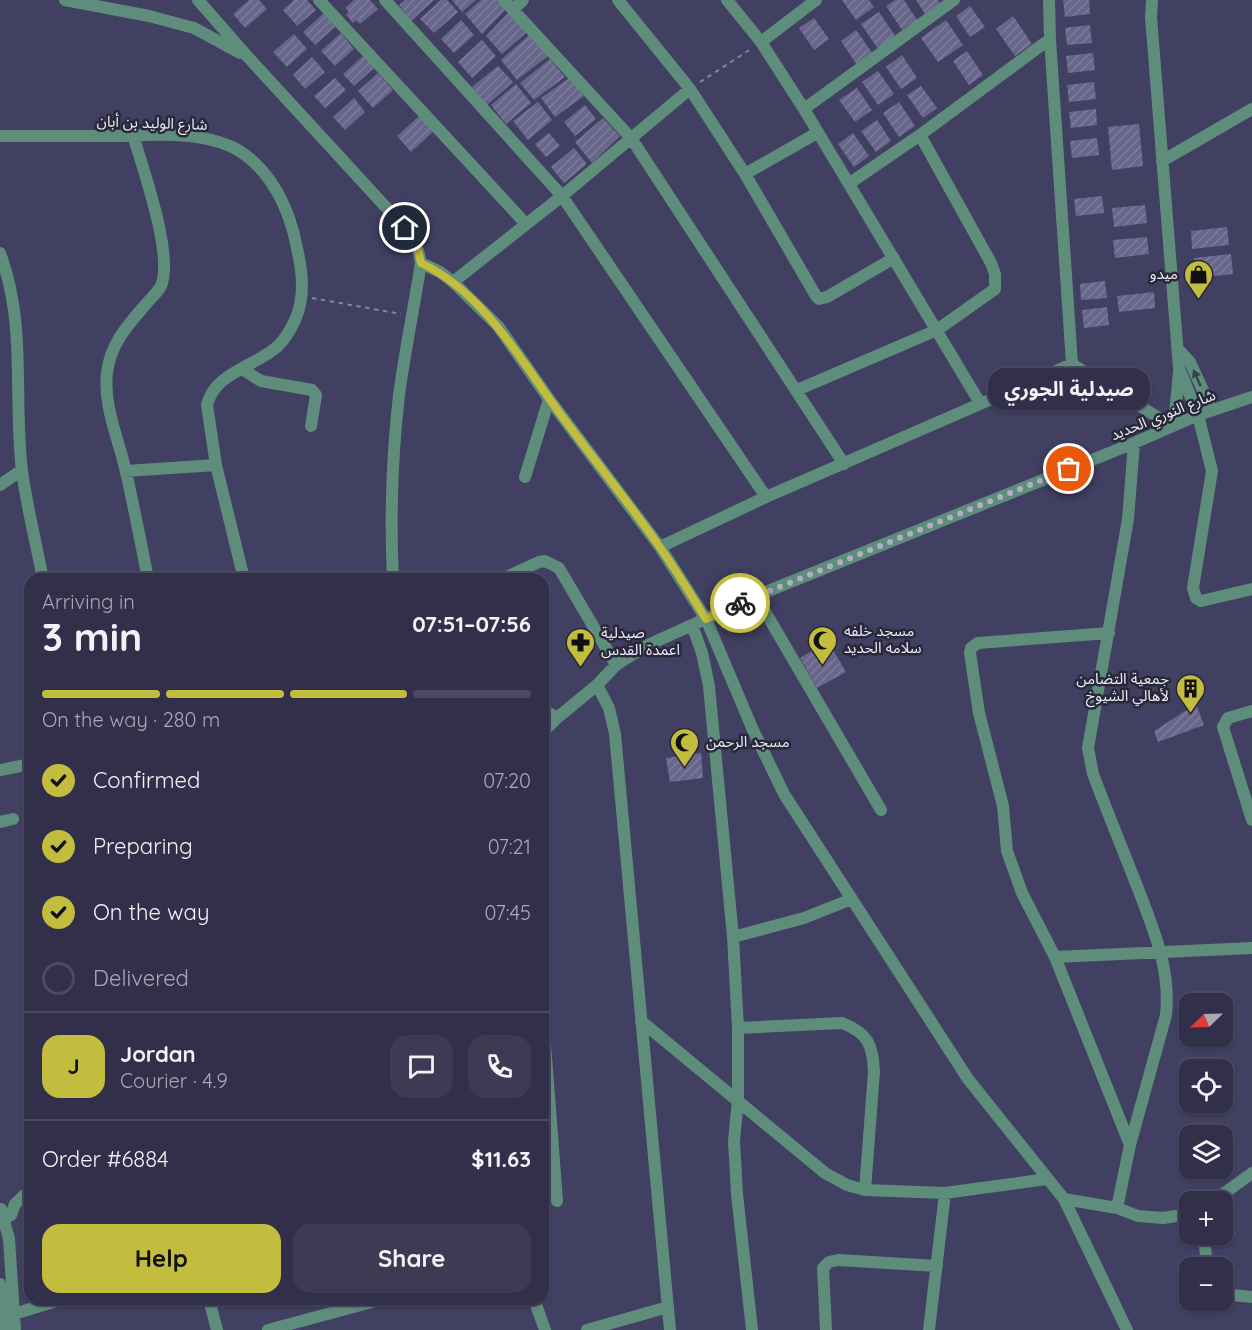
<!DOCTYPE html>
<html lang="en">
<head>
<meta charset="utf-8">
<style>
	:root { --surface:#312f4a; --page:#3d3b54; --text:#f1f3f6; --muted:#a8a9b5; --line:#4c4a62; --accent:#c3bd3f }
	body { margin:0; font-family:Quicksand,"Noto Sans Arabic",sans-serif; background:var(--page); color:var(--text); height:100vh; display:flex; flex-direction:column; font-size:22px; white-space:nowrap }
	* { box-sizing:border-box; margin:0 }
	p { font-size:20px; color:var(--muted) }
	.icon { flex:none; width:33px; height:33px; fill:none; stroke:currentColor; stroke-width:2; stroke-linecap:round; stroke-linejoin:round }
	.map { position:relative; flex:1; overflow:hidden }
	.details { position:absolute; left:24px; top:573px; width:525px; height:732px; display:flex; flex-direction:column; background:var(--surface); border-radius:18px; box-shadow:0 2px 4px #0004,0 0 0 2px var(--line) }
	.details>* { flex:none }
	.needle { width:39px; rotate:247deg }
	.buttons { position:absolute; left:1179px; top:993px; display:grid; gap:12px }
	.buttons a { display:grid; place-items:center; width:54px; height:54px; border-radius:12px; background:var(--surface); box-shadow:0 2px 4px #0004,0 0 0 2px var(--line); font-size:30px }
	.pin { position:absolute; display:grid; place-items:center; width:51px; height:51px; color:#fff; margin:-26px; border:3px solid #fff; border-radius:50%; box-shadow:0 2px 6px #0007 }
	.courier { position:absolute; display:grid; place-items:center; width:60px; height:60px; margin:-30px; border:4px solid #c3bd3f; border-radius:50%; background:#fff; color:#222; box-shadow:0 2px 8px #0007 }
	.bubble { position:absolute; height:42px; border-radius:18px; background:var(--surface); box-shadow:0 2px 4px #0004,0 0 0 2px var(--line); font-size:20px; font-weight:700; line-height:42px; text-align:center }
	.headline em { font-style:normal; font-weight:700 }
	.headline div { display:flex; flex-direction:column-reverse }
	.headline { display:flex; align-items:center; justify-content:space-between; height:102px; padding:0 18px }
	h1 { font-size:39px; font-weight:700; line-height:45px }
	.bar { display:grid; grid-template-columns:repeat(4,1fr); gap:9px 6px; align-content:center; height:72px; padding:0 18px }
	.bar i { height:8px; border-radius:4px; background:var(--line) }
	.bar .active { background:var(--accent) }
	.bar p { grid-column:span 4 }
	.line { display:flex; align-items:center; gap:15px; padding:0 18px; border-top:2px solid var(--line) }
	.line div { flex:1 }
	.round { display:grid; place-items:center; flex:none; width:63px; height:63px; border-radius:18px; background:var(--page) }
	ol { padding:0 18px; list-style:none }
	li { display:flex; align-items:center; gap:18px; height:66px }
	li p { margin-inline-start:auto }
	li .icon { padding:6px; border-radius:50%; background:var(--accent); color:#111; stroke-width:4 }
	li:last-child { color:var(--muted) }
	li i { width:33px; height:33px; border:3px solid var(--line); border-radius:50% }
	.primary-button { display:flex; gap:12px; margin-top:auto; padding:12px 18px }
	.primary-button a { flex:1; height:69px; border-radius:18px; background:var(--accent); color:#111; font-size:24px; font-weight:700; line-height:69px; text-align:center }
	.primary-button a+a { background:var(--page); color:var(--text) }
	.map>svg:first-child { display:block }
	.building { fill:url(#building-hatch) }
	.lines { fill:none; stroke-linecap:round; stroke-linejoin:round }
	.path { stroke:#8684a1; stroke-width:2; stroke-dasharray:4.5 4.5; stroke-linecap:butt }
	.minor { stroke:#5e8e7b; stroke-width:12 }
	.oneway { fill:#364249 }
	.done { stroke:#b0aec6; stroke-width:6; stroke-dasharray:0 10.8 }
	.route { stroke:#c3bd3f; stroke-width:8 }
	.labels { text-anchor:middle; stroke-width:5; stroke-linejoin:round; paint-order:stroke }
	.street-label { font-size:15px; fill:#ebeafc; stroke:#292838 }
	.poi-label { font-size:15px; fill:#ebeafc; stroke:#292838; text-anchor:start }
</style>
</head>
<body>
<div class="map">
<svg width="1252" height="1330" viewBox="0 0 1252 1330">
	<defs>
		<pattern id="building-hatch" width="6" height="6" patternUnits="userSpaceOnUse" patternTransform="scale(1.5)"><rect width="6" height="6" fill="#68668b"/><path d="M-1 1l2-2M0 6l6-6M5 7l2-2" fill="none" stroke="#7e7c9c"/></pattern>
	</defs>
	<rect width="100%" height="100%" fill="#413f62"/>
	<!-- building -->
	<path class="building" d="M249,0H259L267,9L245,28L233,14Z
		M294,0H307L316,10L297,26L283,10Z
		M354,0H370L378,9L360,24L356,20L353,23L346,15L349,12L345,8Z
		M405,0H434L411,21L399,5Z
		M441,0H447L458,12L434,33L420,19Z
		M452,0H476L462,12Z
		M481,0H499L507,8L482,34L465,14Z
		M842,0H869L874,7L856,20Z
		M895,0H904L917,20L902,30L886,6Z
		M916,0H938L940,3L925,14Z
		M1063,0H1089L1090,14L1065,17Z
		M970,6L985,27L970,37L956,16Z
		M509,12L527,32L502,54L486,36Z
		M879,12L896,37L878,49L861,24Z
		M324,13L336,26L315,45L303,32Z
		M1013,16L1032,44L1015,56L996,29Z
		M814,18L829,39L814,50L799,28Z
		M461,20L474,35L454,53L441,39Z
		M946,20L963,45L938,62L921,38Z
		M1090,25L1092,43L1067,45L1065,28Z
		M856,30L873,54L857,65L841,41Z
		M341,33L354,49L335,66L321,51Z
		M294,34L307,49L287,67L273,52Z
		M530,34L548,56L517,80L501,60Z
		M482,40L496,56L472,78L458,62Z
		M967,51L983,75L969,85L953,61Z
		M1093,53L1095,70L1068,73L1066,56Z
		M902,55L917,78L901,89L886,67Z
		M363,56L374,68L354,86L343,74Z
		M312,57L325,72L305,89L293,75Z
		M550,59L565,77L534,100L520,83Z
		M498,66L513,82L487,105L472,87Z
		M878,71L894,94L878,105L862,82Z
		M378,73L393,90L373,108L358,91Z
		M335,78L346,90L325,108L314,96Z
		M569,78L584,96L555,117L541,98Z
		M1094,82L1096,99L1069,102L1067,85Z
		M516,84L531,103L506,124L491,105Z
		M921,86L937,108L923,118L907,95Z
		M857,88L872,110L855,122L839,100Z
		M354,98L365,112L345,130L333,117Z
		M538,102L552,120L528,140L513,121Z
		M899,102L915,126L899,137L883,113Z
		M585,105L596,119L575,136L564,122Z
		M1096,109L1097,125L1071,128L1069,112Z
		M420,115L434,131L411,152L397,136Z
		M603,118L620,136L592,163L575,142Z
		M877,120L891,141L876,152L861,131Z
		M1139,124L1143,166L1112,170L1108,127Z
		M549,133L560,146L546,157L535,144Z
		M853,133L869,156L854,167L838,144Z
		M1097,138L1099,155L1072,158L1070,141Z
		M574,148L587,164L564,183L551,167Z
		M1102,196L1104,213L1076,216L1074,199Z
		M1145,205L1147,223L1114,227L1112,208Z
		M1227,227L1229,245L1192,249L1191,231Z
		M1147,237L1149,254L1115,258L1113,240Z
		M1231,254L1233,274L1196,278L1194,258Z
		M1105,281L1107,298L1081,300L1080,284Z
		M1154,292L1155,308L1119,312L1117,296Z
		M1107,307L1109,325L1084,328L1082,310Z
		M828,641L846,672L817,688L800,658Z
		M1196,704L1204,725L1158,742L1154,731Z
		M701,753L703,778L670,782L666,758Z"/>
	<g class="lines">
		<!-- path -->
		<path class="path" d="M700,82L751,49
			M312,298L401,314"/>
		<!-- minor -->
		<path class="minor" d="M65,0L149,16L194,28L240,53
			M198,0L247,56L405,228L418,250L421,263C414,307 405,351 399,395C392,456 390,518 393,579
			M319,0L526,224
			M385,0L562,196L766,497
			M504,0L631,138L844,464
			M618,0L690,89L745,174L816,296L819,299L827,297L894,258
			M727,0L761,42L804,109L980,403
			M1049,0L1050,39L1072,364
			M1152,0L1151,17L1179,368L1198,415L1212,471L1193,588L1196,598L1201,601L1252,589
			M513,10L523,0
			M761,42L816,0
			M804,109L954,0
			M133,135C143,169 174,256 161,286C158,292 151,298 146,304C128,325 110,344 107,373C103,406 119,440 126,472C134,507 141,543 148,579
			M0,136C39,136 79,136 118,136C154,135 196,131 230,146C263,161 284,197 293,231C300,259 308,292 295,320C291,329 285,339 278,346C255,367 215,372 207,405L216,465L244,579
			M1162,161L1252,109
			M745,174L817,133
			M850,183L920,135L1050,39
			M0,253C27,326 13,396 22,471C27,507 36,543 43,579
			M421,263L440,272L453,282L498,326L549,399L660,547L706,619L753,730L784,794L968,1079L1064,1199L1127,1330
			M453,282L562,196L690,89
			M1178,349L1190,362L1212,410
			M242,369L261,381L312,390L316,395L311,426
			M797,390L937,330L995,289V274L991,263L920,135
			M1174,425L1179,372
			M126,471L216,465
			M525,477L549,399
			M0,485L22,470
			M660,547L766,497L1072,364L1172,426
			M502,579L539,562L545,561L559,568L616,665
			M756,596L881,810
			M692,625L702,653L709,686L733,937L738,1028V1099L734,1141L737,1194L752,1330
			M1109,633L978,643L971,648L970,653L979,713L1003,806L1007,851L1022,893L1055,957L1130,1145
			M597,685L609,708L615,734L670,1330
			M543,709L557,718
			M1252,711L1228,718L1223,727L1252,820
			M543,732L557,718L597,685L616,665L648,645L756,596L1134,443L1198,415L1252,397
			M0,770L30,764
			M0,822L13,819
			M733,937L804,918L852,899
			M1055,957L1252,948
			M543,1017L557,1201
			M641,1021L825,1173L847,1185L865,1190L945,1193L1047,1179
			M738,1028L842,1023C868,1033 873,1045 874,1072L865,1190
			M1064,1199L1117,1208L1138,1216L1163,1218L1190,1214
			M1212,1202L1252,1173
			M1117,1208L1130,1145L1166,1015C1171,969 1153,928 1137,886C1122,848 1107,811 1093,774L1088,748L1128,519L1134,443
			M1,1209L9,1239L15,1330
			M0,1221L11,1215L15,1204L30,1190
			M1204,1234L1207,1268
			M0,1284L3,1330
			M1222,1294L1252,1297
			M209,1299L217,1330
			M534,1299L545,1330
			M14,1314L63,1299
			M268,1330L383,1299
			M587,1330L668,1307
			M826,1330L823,1268L829,1262L838,1260L937,1266
			M929,1330L945,1193"/>
	</g>
	<!-- one-way arrows -->
	<defs><path id="oneway-solid" d="M-6-.8H1V-3.2L6.5 0L1 3.2V.8H-6Z" transform="scale(1.5)"/></defs>
	<use class="oneway" href="#oneway-solid" transform="translate(1197 378) rotate(-114)"/>
	<g class="lines">
		<!-- done -->
		<path class="done" d="M740,603L1069,469"/>
		<!-- route -->
		<path class="route" d="M405,228L418,250L421,263C486,294 522,363 564,419C595,461 629,503 659,546C676,570 691,595 706,619L740,603"/>
	</g>
	<!-- icons -->
	<defs>
		<symbol id="shop-pin" viewBox="-11 -11 22 30"><path d="M0 17L-7.5 6A9.5 9.5 0 1 1 7.5 6Z" fill="#c3bd3f" stroke="#292838"/><path d="M-5-2.5h2.3a2.7 3.5 0 0 1 5.4 0H5L5.5 6h-11ZM-1.5-2.5h3a1.5 2.3 0 0 0-3 0Z" fill="#111"/></symbol>
		<symbol id="mosque-pin" viewBox="-11 -11 22 30"><path d="M0 17L-7.5 6A9.5 9.5 0 1 1 7.5 6Z" fill="#c3bd3f" stroke="#292838"/><path d="M3.5-4.9A6 6 0 1 0 3.5 4.9A5 5 0 1 1 3.5-4.9Z" fill="#111"/></symbol>
		<symbol id="pharmacy-pin" viewBox="-11 -11 22 30"><path d="M0 17L-7.5 6A9.5 9.5 0 1 1 7.5 6Z" fill="#c3bd3f" stroke="#292838"/><path d="M-2-6h4v4h4v4h-4v4h-4v-4h-4v-4h4Z" fill="#111"/></symbol>
		<symbol id="building-pin" viewBox="-11 -11 22 30"><path d="M0 17L-7.5 6A9.5 9.5 0 1 1 7.5 6Z" fill="#c3bd3f" stroke="#292838"/><path d="M-4-6H4V6H1V3H-1V6H-4ZM-2.5-4.3h1.7v1.8h-1.7ZM.8-4.3h1.7v1.8H.8ZM-2.5-1h1.7V.8h-1.7ZM.8-1h1.7V.8H.8Z" fill="#111"/></symbol>
	</defs>
	<g fill-rule="evenodd">
		<use href="#shop-pin" x="1182" y="258" width="33" height="45"/>
		<use href="#mosque-pin" x="806" y="624" width="33" height="45"/>
		<use href="#pharmacy-pin" x="564" y="626" width="33" height="45"/>
		<use href="#building-pin" x="1174" y="672" width="33" height="45"/>
		<use href="#mosque-pin" x="668" y="726" width="33" height="45"/>
	</g>
	<g class="labels">
		<!-- street labels -->
		<g class="street-label">
			<text transform="translate(152 123) rotate(2)" y="5">شارع الوليد بن أبان</text>
			<text transform="translate(1163 415) rotate(-22)" y="5">شارع النوري الحديد</text>
		</g>
		<!-- poi labels -->
		<g class="poi-label">
			<text x="1178" y="279" text-anchor="end">ميدو</text>
			<text x="844" y="636">مسجد خلفه<tspan x="844" dy="17">سلامه الحديد</tspan></text>
			<text x="601" y="638">صيدلية<tspan x="601" dy="17">اعمدة القدس</tspan></text>
			<text x="1169" y="684" text-anchor="end">جمعية التضامن<tspan x="1169" dy="17">لأهالي الشيوخ</tspan></text>
			<text x="706" y="747">مسجد الرحمن</text>
		</g>
	</g>
</svg>
<div class="buttons">
<a><svg class="needle" viewBox="-14 -14 28 28"><path d="M0-13l5 13h-10z" fill="#e53935"/><path d="M0 13l5-13h-10z" fill="#a8a9b5"/></svg></a>
<a><svg class="icon" aria-label="locate" viewBox="0 0 24 24"><circle cx="12" cy="12" r="6"/><path d="M12 2v4M12 18v4M2 12h4M18 12h4"/></svg></a>
<a><svg class="icon" aria-label="layers" viewBox="0 0 24 24"><path d="M12 4l9 5-9 5-9-5zM3 14l9 5 9-5"/></svg></a>
<a>+</a>
<a>−</a>
</div>
<div class="pin" style="left:1069px;top:469px;background:#ea580c"><svg class="icon" aria-label="bag" viewBox="0 0 24 24"><path d="M5 8h14l-1 12H6zM9 8a3 3 0 0 1 6 0"/></svg></div>
<div class="pin" style="left:405px;top:228px;background:#1f2937"><svg class="icon" aria-label="home" viewBox="0 0 24 24"><path d="M3 11l9-7 9 7M6 9v11h12V9"/></svg></div>
<div class="courier" style="left:740px;top:603px"><svg class="icon" aria-label="bike" viewBox="0 0 24 24"><circle cx="6" cy="16" r="4"/><circle cx="18" cy="16" r="4"/><path d="M6 16l4-8h5l3 8M10 8l3 8H6M13 5h3"/></svg></div>
<div class="bubble" style="left:988px;top:368px;width:162px">صيدلية الجوري</div>
<section class="details">
<div class="headline"><div><h1>3 min</h1><p>Arriving in</p></div><em>07:51–07:56</em></div>
<div class="bar"><i class="active"></i><i class="active"></i><i class="active"></i><i></i><p>On the way · 280 m</p></div>
<ol>
<li><svg class="icon" aria-label="check" viewBox="0 0 24 24"><path d="M5 12l5 5 9-10"/></svg>Confirmed<p>07:20</p></li>
<li><svg class="icon" aria-label="check" viewBox="0 0 24 24"><path d="M5 12l5 5 9-10"/></svg>Preparing<p>07:21</p></li>
<li><svg class="icon" aria-label="check" viewBox="0 0 24 24"><path d="M5 12l5 5 9-10"/></svg>On the way<p>07:45</p></li>
<li><i></i>Delivered</li>
</ol>
<div class="line" style="height:108px"><b class="round" style="background:var(--accent);color:#111">J</b><div><b>Jordan</b><p>Courier · 4.9</p></div><a class="round"><svg class="icon" aria-label="chat" viewBox="0 0 24 24"><path d="M4 5h16v11H9l-5 4z"/></svg></a><a class="round"><svg class="icon" aria-label="phone" viewBox="0 0 24 24"><path d="M5 4h4l2 5-3 2q2 4 5 5l2-3 5 2v4C11 20 4 13 5 4z"/></svg></a></div>
<div class="line" style="height:78px"><div>Order #6884</div><b>$11.63</b></div>
<div class="primary-button"><a>Help</a><a>Share</a></div>
</section>
</div>
</body>
</html>
